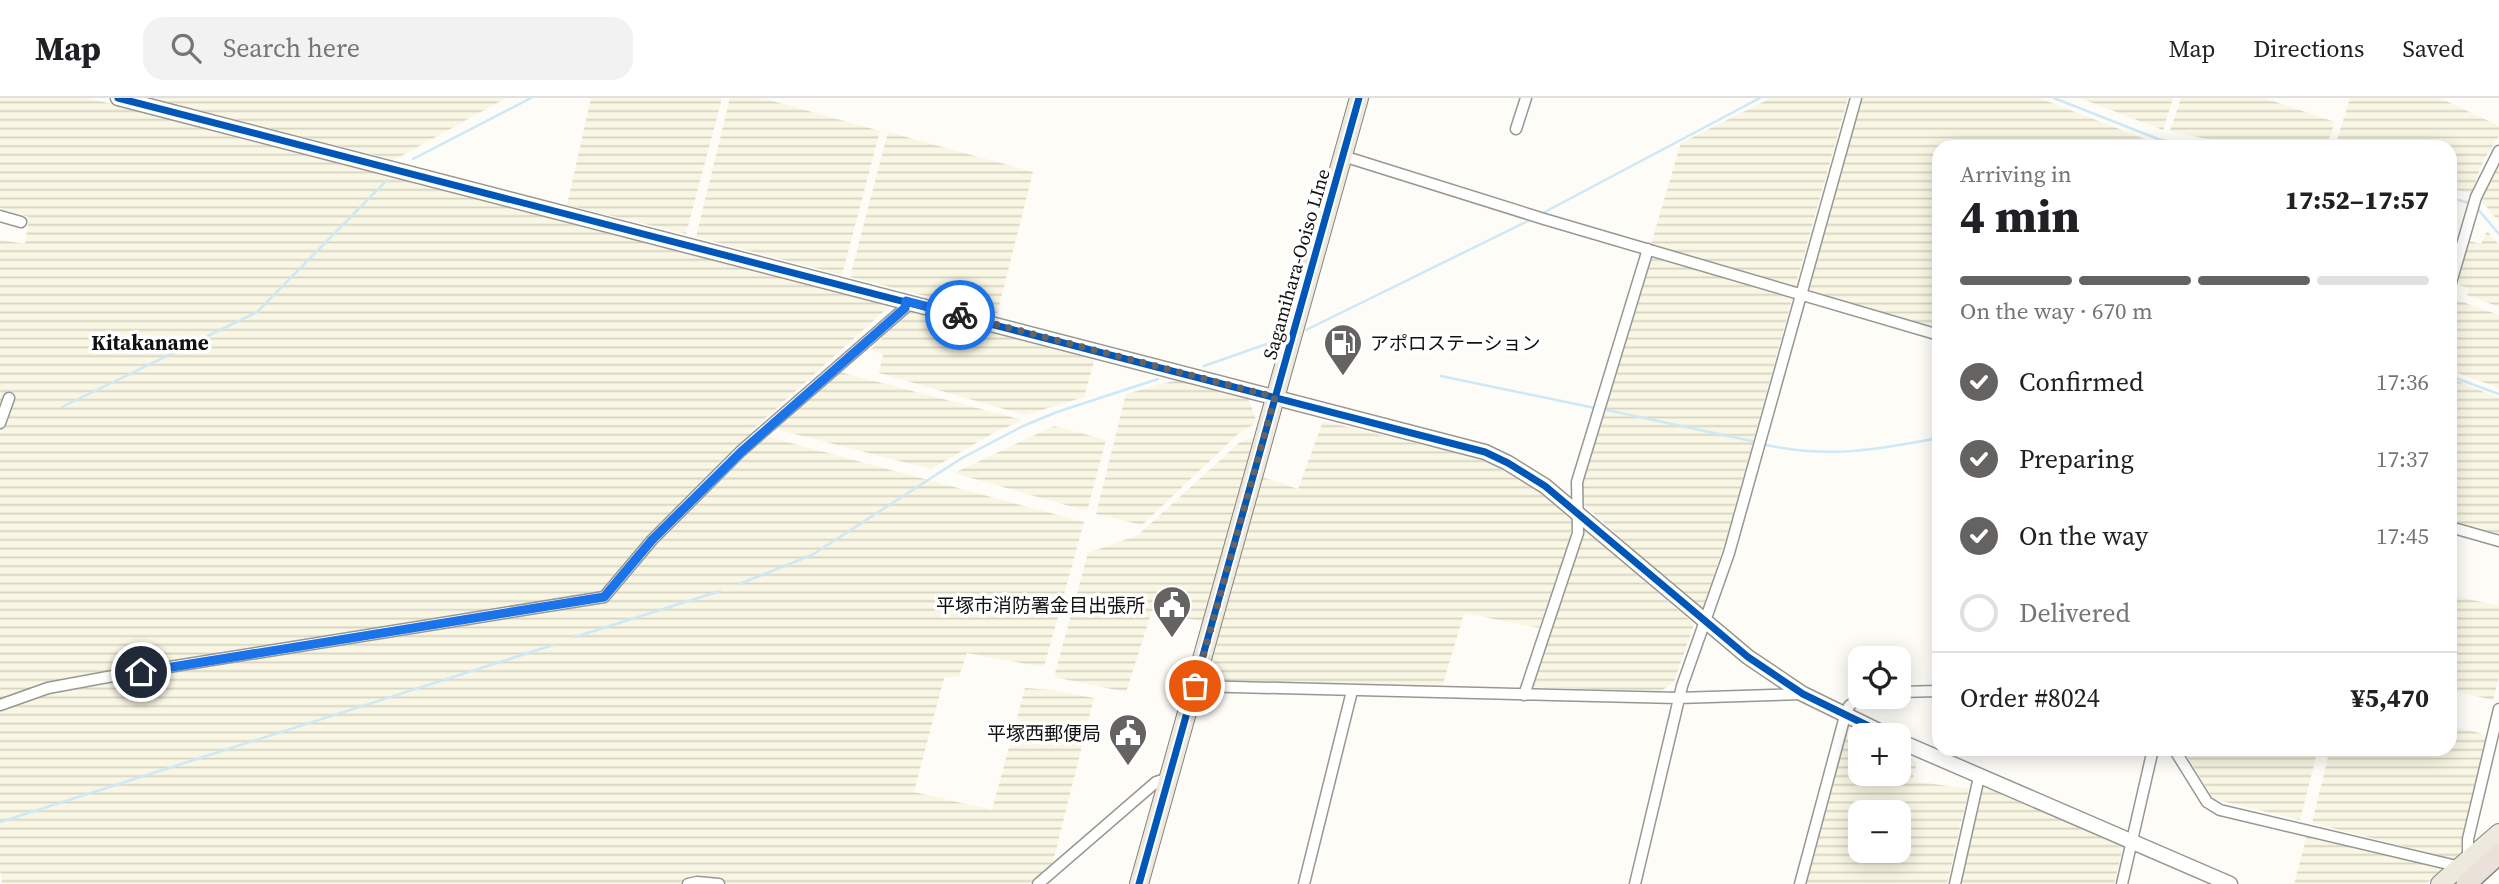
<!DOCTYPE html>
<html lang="en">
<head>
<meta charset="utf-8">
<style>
	:root { --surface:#fff; --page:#f2f2f2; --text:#202124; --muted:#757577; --line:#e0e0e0; --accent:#646362 }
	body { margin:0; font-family:"Source Serif 4","Noto Sans JP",serif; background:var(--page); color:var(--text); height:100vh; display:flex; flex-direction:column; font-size:26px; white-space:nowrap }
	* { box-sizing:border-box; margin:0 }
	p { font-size:23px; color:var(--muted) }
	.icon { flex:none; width:38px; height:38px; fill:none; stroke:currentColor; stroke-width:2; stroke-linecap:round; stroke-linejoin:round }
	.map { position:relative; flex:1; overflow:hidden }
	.drawer { position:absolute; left:1932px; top:42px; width:525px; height:616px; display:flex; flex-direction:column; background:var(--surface); border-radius:21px; box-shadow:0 4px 18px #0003 }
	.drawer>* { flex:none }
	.tools { position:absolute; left:1848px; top:548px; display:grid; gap:14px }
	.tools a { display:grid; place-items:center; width:63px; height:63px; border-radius:14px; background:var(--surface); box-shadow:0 4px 18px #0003; font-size:35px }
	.pin { position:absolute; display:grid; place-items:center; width:60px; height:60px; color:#fff; margin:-30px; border:4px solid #fff; border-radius:50%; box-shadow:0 2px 7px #0007 }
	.courier { position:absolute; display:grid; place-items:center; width:70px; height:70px; margin:-35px; border:5px solid #1a73e8; border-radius:50%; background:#fff; color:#222; box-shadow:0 2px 9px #0007 }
	.head em { font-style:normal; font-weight:800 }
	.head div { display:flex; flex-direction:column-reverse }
	.head { display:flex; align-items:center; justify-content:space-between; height:119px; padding:0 28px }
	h1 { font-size:46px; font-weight:800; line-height:52px }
	.bar { display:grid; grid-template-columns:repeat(4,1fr); gap:10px 7px; align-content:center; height:84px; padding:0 28px }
	.bar i { height:9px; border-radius:5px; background:var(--line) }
	.bar .selected { background:var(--accent) }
	.bar p { grid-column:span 4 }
	.line { display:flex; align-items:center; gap:18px; padding:0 28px; border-top:2px solid var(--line) }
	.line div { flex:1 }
	ol { padding:0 28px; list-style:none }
	li { display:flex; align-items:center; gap:21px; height:77px }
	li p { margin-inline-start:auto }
	li .icon { padding:7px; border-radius:50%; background:var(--accent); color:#fff; stroke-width:4 }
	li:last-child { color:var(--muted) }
	li i { width:38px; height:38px; border:4px solid var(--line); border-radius:50% }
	header { display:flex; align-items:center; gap:42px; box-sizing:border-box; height:98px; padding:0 35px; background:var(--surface); border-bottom:2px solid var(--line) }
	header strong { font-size:33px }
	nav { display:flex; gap:38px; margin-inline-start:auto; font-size:24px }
	.search { width:490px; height:63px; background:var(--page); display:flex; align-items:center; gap:18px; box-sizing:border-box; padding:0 24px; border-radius:21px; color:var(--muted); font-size:26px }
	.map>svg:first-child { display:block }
	.farmland { fill:url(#farmland-rules); fill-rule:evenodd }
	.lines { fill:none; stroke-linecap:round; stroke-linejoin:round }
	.stream { stroke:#cde8f7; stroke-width:2.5 }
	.minor-casing { stroke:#979795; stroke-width:13 }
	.tertiary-casing { stroke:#979795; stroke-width:17 }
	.primary-casing { stroke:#858482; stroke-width:20 }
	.motorway-casing { stroke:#858482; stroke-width:22 }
	.minor { stroke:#fffffe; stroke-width:10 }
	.tertiary { stroke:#fffffe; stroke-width:14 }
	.primary { stroke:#ede9dc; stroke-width:18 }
	.motorway { stroke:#eae1d8; stroke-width:19 }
	.cycleway-casing { stroke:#fff; stroke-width:11 }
	.cycleway { stroke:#0057b8; stroke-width:7 }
	.done { stroke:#646362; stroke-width:7; stroke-dasharray:0 12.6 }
	.route { stroke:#1a73e8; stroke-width:9 }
	.labels { text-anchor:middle; stroke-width:7; stroke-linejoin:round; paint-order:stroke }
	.street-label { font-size:19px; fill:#111; stroke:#fff }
	.poi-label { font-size:19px; fill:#111; stroke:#fff; text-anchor:end }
	.neighbourhood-label { font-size:21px; font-weight:bold; fill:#111; stroke:#fff }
</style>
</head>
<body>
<header>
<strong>Map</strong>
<div class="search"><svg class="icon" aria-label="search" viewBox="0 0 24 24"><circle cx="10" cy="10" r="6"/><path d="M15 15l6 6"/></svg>Search here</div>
<nav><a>Map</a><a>Directions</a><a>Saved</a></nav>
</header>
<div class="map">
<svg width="2499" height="786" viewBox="0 0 2499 786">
	<defs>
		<pattern id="farmland-rules" width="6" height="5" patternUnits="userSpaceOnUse" patternTransform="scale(1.75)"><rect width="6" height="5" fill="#f9f7e4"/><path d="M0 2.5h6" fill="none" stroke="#d4d3c3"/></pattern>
	</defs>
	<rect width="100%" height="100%" fill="#fdfcf7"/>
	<!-- farmland -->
	<path class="farmland" d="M0,0H88L892,206L750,334L1084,424L1044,569L967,555L959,578L944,580L914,694L992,712L1025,590L1052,592L1094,600L1053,764L1029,786H2L0,772V142L25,146L29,119L0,110Z
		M151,0H506L394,62Z
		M591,0H722L686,136L567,107Z
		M730,0H762L880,33L842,177L696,139Z
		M1771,0H1848L1795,189L1650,149L1681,45Z
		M1858,0H2039L2166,49H1939V232L1805,191Z
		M2080,0H2173L2163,32Z
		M2181,0H2264L2335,24L2326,49H2244L2170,33Z
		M2350,0H2440L2499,28V38L2484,61L2471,95L2450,91V49H2335Z
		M888,34L1033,74L997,216L850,179Z
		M2499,60V124L2478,98Z
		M2487,133L2499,147V209L2467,197L2469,190L2456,186L2469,143L2481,146Z
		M1647,155L1793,198L1730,427L1704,510L1700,512L1579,402V381Z
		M2451,200L2499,217V290L2450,272Z
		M910,212L1095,260L1084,299L1025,317L879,275L883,256L870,252Z
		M840,274L1023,322L995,334L931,371L775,331Z
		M2450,280L2499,300V438L2450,425Z
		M1177,282L1247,298L1257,324L1238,336L1142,427L1096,416L1126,296Z
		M1323,323L1477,360L1526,384L1573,420L1570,440L1539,530L1464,515L1442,589L1201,582L1259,378L1298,391Z
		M1054,328L1106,342L1087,413L954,375Z
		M1253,339L1228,441L1204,524L1152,513L1126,594L1054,579L1088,455L1138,437L1240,344Z
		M1580,427L1694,526L1674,584L1661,593L1527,589Z
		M2450,497L2499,508V579L2493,602L2450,592Z
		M2450,627L2486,637L2458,762L2312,725L2330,651H2450Z
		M1844,635L1860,637V676H1899V655L1917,664L1912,683L1969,691L1947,786H1806ZM1860,714H1899V752H1860Z
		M2183,651H2318L2300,722L2213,701Z
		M1980,687L2123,749L2114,786H1958Z
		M2307,737L2445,769L2426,786H2294Z"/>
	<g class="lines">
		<!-- stream -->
		<path class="stream" d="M2054,0L2158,41L2190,49
			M413,61L531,0
			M2450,100L2470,105
			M2476,109L2499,136
			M1541,116L1760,0
			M1306,232L1532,121
			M1204,268L1278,242
			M1441,278L1595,310
			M2450,278L2499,296
			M62,309L257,214L387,82
			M1602,311L1756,344
			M1762,346C1827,361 1875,352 1939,340
			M739,486L812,457L962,360L1023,328L1057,314L1158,281
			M575,539L720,493
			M0,724L553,547"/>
		<defs>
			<path id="minor" d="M1516,31L1526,0
				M1343,58L1544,121L1939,237
				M0,118L21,124
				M2450,188L2476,99L2499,53
				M0,325L9,300
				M2450,429L2499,443
				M1195,588L1678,600L1803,596
				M1899,594L1939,593
				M1524,597L1578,435L1577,384L1648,151
				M0,607L48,590L113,578L604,499L652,442L741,353L905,210L906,203
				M2174,651L2207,704L2220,712L2461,769
				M2468,761V741L2499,611
				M688,786L697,784L719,786
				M1038,786L1156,684L1169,680
				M1304,786L1352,593
				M1635,786L1682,588L1729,455L1856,0
				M1800,786L1845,618L1849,608L1861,598
				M1955,786L1979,679
				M2122,786L2153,651"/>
			<path id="tertiary" d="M118,0L1485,354L1508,365L1545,388L1748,559L1803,596L1887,637
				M1899,643L2230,786"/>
			<path id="primary" d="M1139,786L1359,0
				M2440,786L2499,735"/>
			<path id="motorway" d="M2466,786L2499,756"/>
		</defs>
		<!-- minor casing -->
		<use href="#minor" class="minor-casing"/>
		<!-- tertiary casing -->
		<use href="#tertiary" class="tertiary-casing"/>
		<!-- primary casing -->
		<use href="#primary" class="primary-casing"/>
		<!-- motorway casing -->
		<use href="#motorway" class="motorway-casing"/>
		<!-- minor -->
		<use href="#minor" class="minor"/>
		<!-- tertiary -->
		<use href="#tertiary" class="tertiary"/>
		<!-- primary -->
		<use href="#primary" class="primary"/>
		<!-- motorway -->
		<use href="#motorway" class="motorway"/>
		<defs>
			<path id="cycleway" d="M118,0L1485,354L1508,365L1545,388L1748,559L1803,596L1887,637
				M1139,786L1359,0"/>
		</defs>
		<!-- cycleway casing -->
		<use href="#cycleway" class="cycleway-casing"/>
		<!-- cycleway -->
		<use href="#cycleway" class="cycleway"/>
	</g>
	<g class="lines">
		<!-- done -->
		<path class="done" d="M960,217L1275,299L1195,588"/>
		<!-- route -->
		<path class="route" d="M141,574L604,499L652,442L741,354L905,210L906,203L960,217"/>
	</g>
	<!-- icons -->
	<defs>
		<symbol id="fuel-pin" viewBox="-11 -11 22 30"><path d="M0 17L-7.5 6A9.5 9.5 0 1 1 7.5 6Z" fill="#646362" stroke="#fff"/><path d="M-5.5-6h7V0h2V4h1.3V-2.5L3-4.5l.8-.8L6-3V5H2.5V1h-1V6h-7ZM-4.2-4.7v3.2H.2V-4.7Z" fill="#fff"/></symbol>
		<symbol id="civic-pin" viewBox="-11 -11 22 30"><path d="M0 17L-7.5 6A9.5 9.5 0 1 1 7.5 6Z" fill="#646362" stroke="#fff"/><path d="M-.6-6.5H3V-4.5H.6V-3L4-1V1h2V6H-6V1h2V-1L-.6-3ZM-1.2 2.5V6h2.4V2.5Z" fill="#fff"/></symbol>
	</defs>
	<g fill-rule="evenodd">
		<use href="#fuel-pin" x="1321" y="223" width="44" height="60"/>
		<use href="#civic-pin" x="1150" y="485" width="44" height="60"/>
		<use href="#civic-pin" x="1106" y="613" width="44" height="60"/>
	</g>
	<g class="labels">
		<!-- street labels -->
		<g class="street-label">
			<text transform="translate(1296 166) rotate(-74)" y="7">Sagamihara-Ooiso LIne</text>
		</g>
		<!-- poi labels -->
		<g class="poi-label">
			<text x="1370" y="252" text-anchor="start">アポロステーション</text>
			<text x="1145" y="514">平塚市消防署金目出張所</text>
			<text x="1101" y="642">平塚西郵便局</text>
		</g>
		<!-- neighbourhood labels -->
		<g class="neighbourhood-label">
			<text x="150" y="252">Kitakaname</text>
		</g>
	</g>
</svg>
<div class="tools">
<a><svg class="icon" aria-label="locate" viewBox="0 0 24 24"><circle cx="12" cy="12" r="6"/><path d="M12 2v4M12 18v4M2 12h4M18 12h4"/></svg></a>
<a>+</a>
<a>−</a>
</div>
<div class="pin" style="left:1195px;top:588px;background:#ea580c"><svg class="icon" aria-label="bag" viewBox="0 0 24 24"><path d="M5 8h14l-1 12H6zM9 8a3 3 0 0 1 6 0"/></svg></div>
<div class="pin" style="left:141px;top:574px;background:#1f2937"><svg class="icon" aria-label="home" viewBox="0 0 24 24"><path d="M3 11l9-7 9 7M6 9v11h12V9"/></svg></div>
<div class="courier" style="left:960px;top:217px"><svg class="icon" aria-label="bike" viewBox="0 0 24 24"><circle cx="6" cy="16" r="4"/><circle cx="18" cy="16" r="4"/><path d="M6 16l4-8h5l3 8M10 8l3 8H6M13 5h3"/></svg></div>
<section class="drawer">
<div class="head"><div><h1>4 min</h1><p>Arriving in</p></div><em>17:52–17:57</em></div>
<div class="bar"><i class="selected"></i><i class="selected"></i><i class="selected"></i><i></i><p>On the way · 670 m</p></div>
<ol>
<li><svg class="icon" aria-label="check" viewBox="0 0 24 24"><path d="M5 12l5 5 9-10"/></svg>Confirmed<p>17:36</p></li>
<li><svg class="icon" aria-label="check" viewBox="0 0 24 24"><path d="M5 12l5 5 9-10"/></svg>Preparing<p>17:37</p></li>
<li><svg class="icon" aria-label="check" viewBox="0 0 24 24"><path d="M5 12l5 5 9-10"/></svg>On the way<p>17:45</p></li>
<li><i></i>Delivered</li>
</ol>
<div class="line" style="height:91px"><div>Order #8024</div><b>¥5,470</b></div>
</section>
</div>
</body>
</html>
